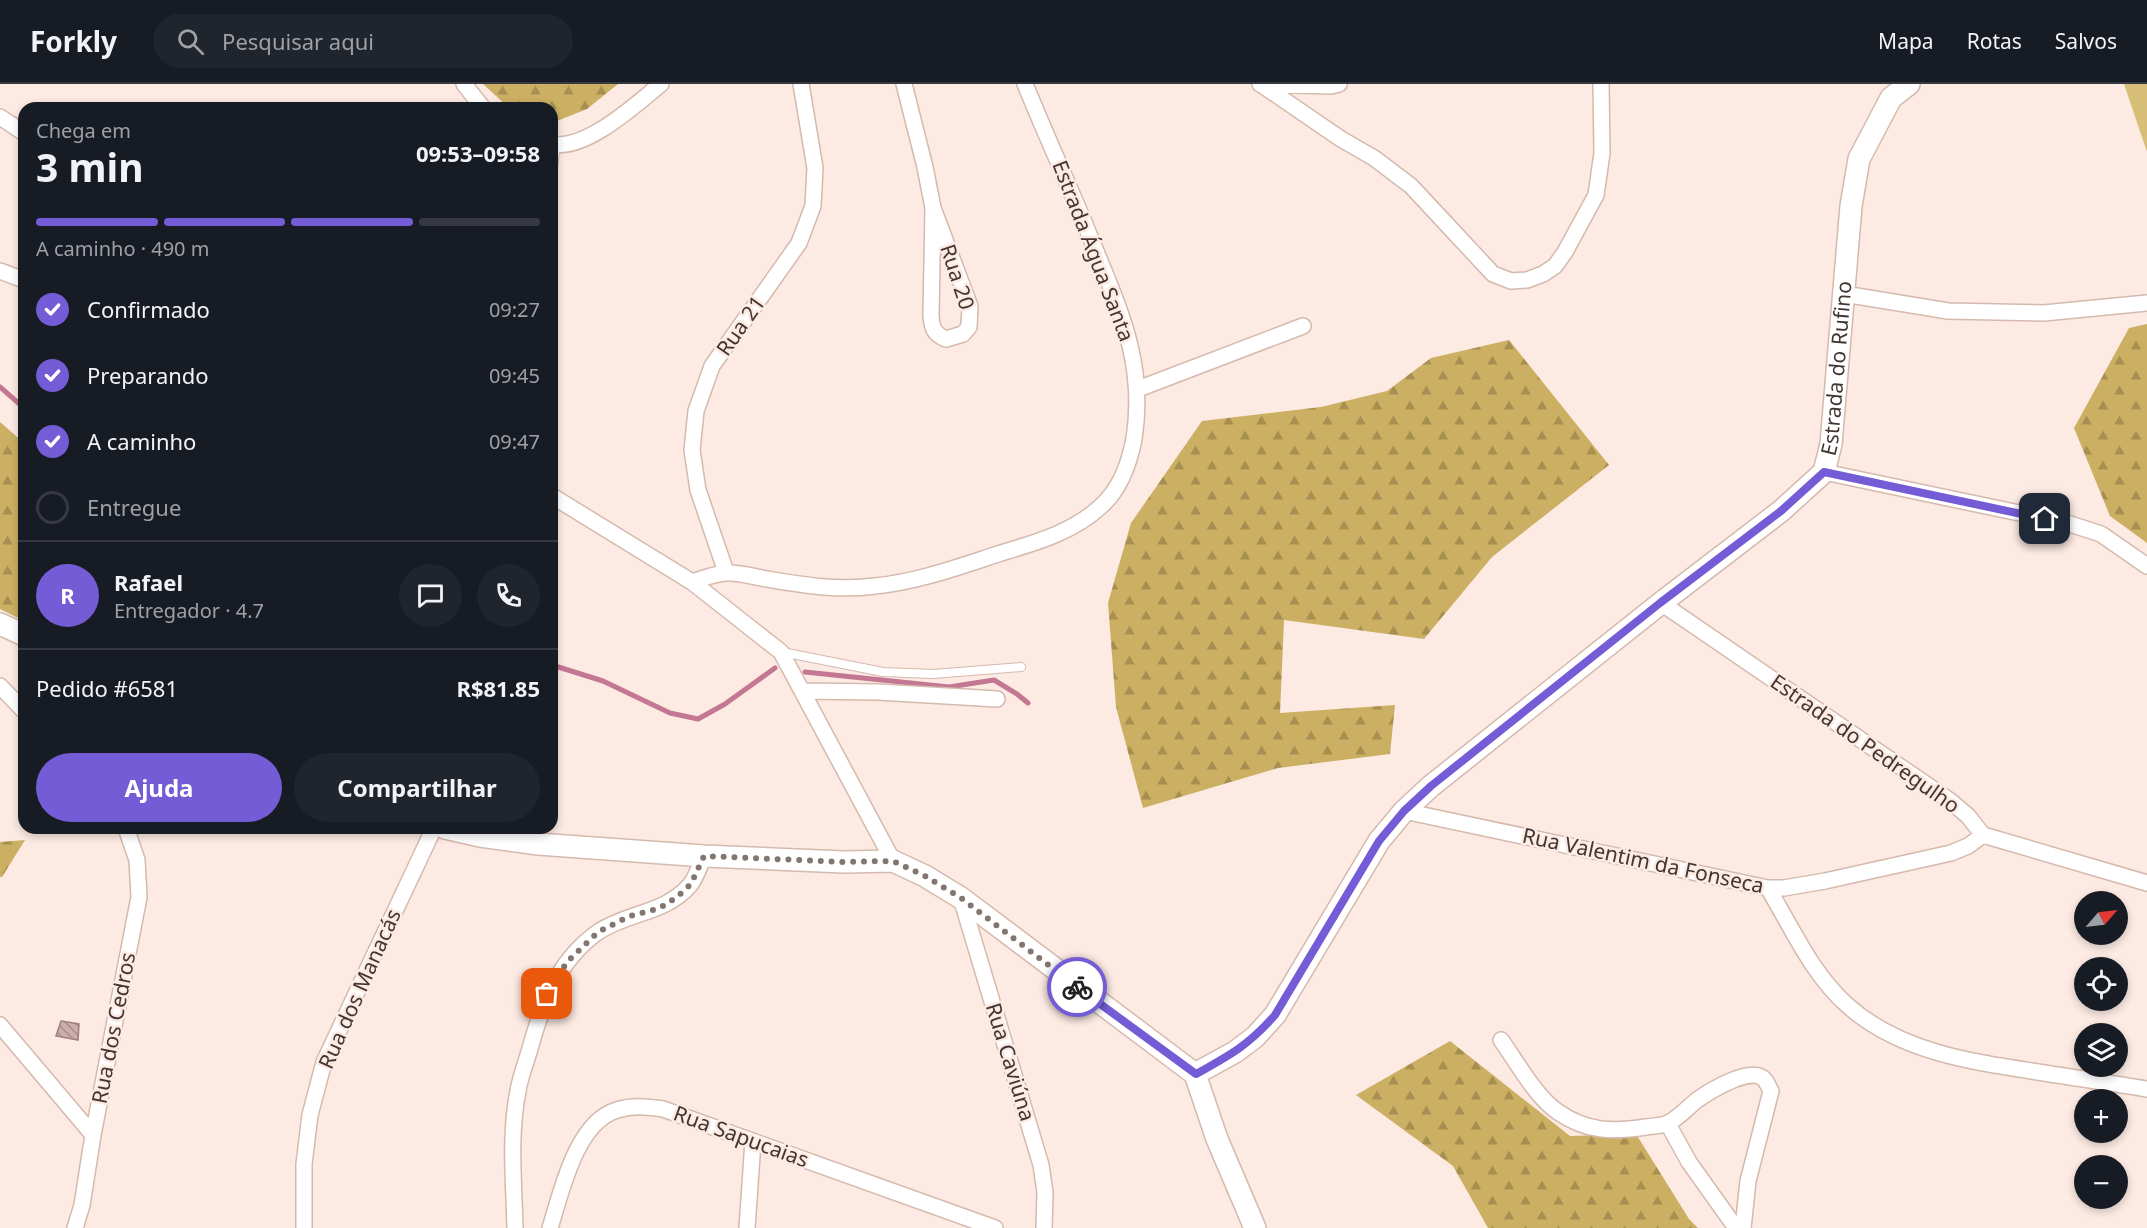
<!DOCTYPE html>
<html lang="pt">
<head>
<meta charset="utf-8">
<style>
	:root { --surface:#171b24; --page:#20242c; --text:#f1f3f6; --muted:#9ea1a6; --line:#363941; --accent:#735cd6 }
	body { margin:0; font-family:"Noto Sans",sans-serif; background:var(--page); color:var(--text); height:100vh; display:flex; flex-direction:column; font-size:22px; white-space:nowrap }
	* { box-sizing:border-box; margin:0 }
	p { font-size:20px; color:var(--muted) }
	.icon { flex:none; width:33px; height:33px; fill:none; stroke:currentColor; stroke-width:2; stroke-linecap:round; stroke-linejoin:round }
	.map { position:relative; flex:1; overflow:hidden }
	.panel { position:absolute; left:18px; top:18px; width:540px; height:732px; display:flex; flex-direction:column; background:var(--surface); border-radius:18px; box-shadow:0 3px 9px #0003 }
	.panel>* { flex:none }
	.needle { width:39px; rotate:62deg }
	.buttons { position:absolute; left:2074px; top:807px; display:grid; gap:12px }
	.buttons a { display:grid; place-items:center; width:54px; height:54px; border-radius:50%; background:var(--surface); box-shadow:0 3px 9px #0003; font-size:30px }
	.pin { position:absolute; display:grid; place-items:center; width:51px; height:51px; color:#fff; margin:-26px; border-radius:12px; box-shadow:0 3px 9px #0006 }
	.courier { position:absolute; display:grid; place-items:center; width:60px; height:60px; margin:-30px; border:4px solid #735cd6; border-radius:50%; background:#fff; color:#222; box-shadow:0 2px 8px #0007 }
	.overview em { font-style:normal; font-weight:700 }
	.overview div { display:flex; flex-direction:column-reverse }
	.overview { display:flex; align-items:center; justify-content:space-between; height:102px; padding:0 18px }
	h1 { font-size:39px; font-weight:700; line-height:45px }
	.bar { display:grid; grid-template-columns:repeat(4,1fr); gap:9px 6px; align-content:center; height:72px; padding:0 18px }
	.bar i { height:8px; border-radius:4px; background:var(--line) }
	.bar .on { background:var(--accent) }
	.bar p { grid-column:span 4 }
	.line { display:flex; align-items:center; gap:15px; padding:0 18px; border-top:2px solid var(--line) }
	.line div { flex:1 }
	.round { display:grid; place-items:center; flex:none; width:63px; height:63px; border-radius:32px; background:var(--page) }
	ol { padding:0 18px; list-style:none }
	li { display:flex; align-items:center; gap:18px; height:66px }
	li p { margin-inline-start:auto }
	li .icon { padding:6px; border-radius:50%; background:var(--accent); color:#fff; stroke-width:4 }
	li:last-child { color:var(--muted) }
	li i { width:33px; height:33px; border:3px solid var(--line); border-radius:50% }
	.cta { display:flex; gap:12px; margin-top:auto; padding:12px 18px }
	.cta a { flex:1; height:69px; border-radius:36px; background:var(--accent); color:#fff; font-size:24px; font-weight:700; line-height:69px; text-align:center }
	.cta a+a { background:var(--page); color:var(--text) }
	header { display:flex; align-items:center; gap:36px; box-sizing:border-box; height:84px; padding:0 30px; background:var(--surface); border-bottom:2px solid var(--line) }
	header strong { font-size:28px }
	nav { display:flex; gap:33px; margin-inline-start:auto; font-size:21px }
	.search { width:420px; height:54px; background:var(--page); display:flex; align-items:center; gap:15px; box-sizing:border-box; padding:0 21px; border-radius:33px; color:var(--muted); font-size:22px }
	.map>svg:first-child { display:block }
	.grass { fill:#d8bf78 }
	.forest { fill:url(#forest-firs) }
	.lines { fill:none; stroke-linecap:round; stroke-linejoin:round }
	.stream { stroke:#c47792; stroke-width:5 }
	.building { fill:url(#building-back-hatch); stroke:#9d807f; stroke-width:1.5 }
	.lane-casing { stroke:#d5b9ad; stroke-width:10 }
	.street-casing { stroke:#d5b9ad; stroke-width:18 }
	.secondary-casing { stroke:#d5b9ad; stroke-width:24 }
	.lane { stroke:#fff; stroke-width:8 }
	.street { stroke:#fff; stroke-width:15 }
	.secondary { stroke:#fff; stroke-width:21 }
	.done { stroke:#837570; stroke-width:6; stroke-dasharray:0 10.8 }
	.route { stroke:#735cd6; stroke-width:8 }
	.labels { text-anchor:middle; stroke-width:5; stroke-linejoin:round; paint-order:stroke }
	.street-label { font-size:21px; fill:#423632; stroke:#fceae3 }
</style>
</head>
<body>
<header>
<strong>Forkly</strong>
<div class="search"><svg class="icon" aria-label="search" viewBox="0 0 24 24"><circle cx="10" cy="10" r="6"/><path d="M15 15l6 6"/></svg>Pesquisar aqui</div>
<nav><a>Mapa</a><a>Rotas</a><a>Salvos</a></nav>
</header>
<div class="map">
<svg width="2147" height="1144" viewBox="0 0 2147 1144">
	<defs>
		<pattern id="forest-firs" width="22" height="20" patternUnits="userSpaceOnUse" patternTransform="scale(1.5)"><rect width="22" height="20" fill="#cbaf62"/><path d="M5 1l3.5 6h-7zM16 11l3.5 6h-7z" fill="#a68f51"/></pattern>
		<pattern id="building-back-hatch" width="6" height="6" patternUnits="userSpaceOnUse" patternTransform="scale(1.5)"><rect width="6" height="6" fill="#ccadac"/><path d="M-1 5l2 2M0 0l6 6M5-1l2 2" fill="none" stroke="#a78e8d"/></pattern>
	</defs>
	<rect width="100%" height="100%" fill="#fceae3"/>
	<!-- grass -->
	<path class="grass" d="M2124,0H2147V68Z"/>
	<!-- forest -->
	<path class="forest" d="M483,0H618L587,25L552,39V24H509Z
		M2147,240V459L2110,432L2074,344L2129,244Z
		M1509,256L1609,381L1492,473L1424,555L1284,536L1280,629L1395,621L1390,670L1278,684L1143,724L1116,623L1108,519L1131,439L1202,337L1321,323L1387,307L1431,274Z
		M0,338L24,359V537L0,525Z
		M25,756L2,793H0V758Z
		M1450,957L1570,1052L1636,1050L1689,1135L1698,1144H1488L1453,1082L1356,1011Z"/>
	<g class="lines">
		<!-- stream -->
		<path class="stream" d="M0,303L24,324
			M552,581L603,597L670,629L698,635L725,620L775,584
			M805,588L949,603L994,596L1017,610L1028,619"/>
	</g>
	<!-- building -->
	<path class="building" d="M61,937L79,940L78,956L56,952Z"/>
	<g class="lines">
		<defs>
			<path id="lane" d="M552,91L556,61
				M782,568L883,588L933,590L1021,583"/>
			<path id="street" d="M464,0L483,24
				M904,0L925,83L933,124L970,222L969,243L963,250L946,255C934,250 932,244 931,232L933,124
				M1260,0L1331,2L1339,0
				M1262,1L1341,55L1374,74L1411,102L1493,190L1511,197L1527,196L1543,190L1555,182L1565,168L1596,111L1602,69L1601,0
				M0,33L24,49
				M552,60C586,67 636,20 661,0
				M0,187L24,196
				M1844,210L1948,227L2044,229L2147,219
				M1138,305L1303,242
				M1824,388L2067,439L2101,450L2147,482
				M552,412L692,498C702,495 716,489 727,489C739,488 754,493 767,495C803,501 838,507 875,502C917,498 958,483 998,470C1034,459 1072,449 1100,423C1120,406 1129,381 1134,355C1146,278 1119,224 1091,155C1070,103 1046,52 1025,0
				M726,488L698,406L692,366L696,327L712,282L799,159L813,122L815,84L801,0
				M692,498L781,568L893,777
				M1661,519L1949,716L1968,732L1983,751L2147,799
				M0,602L24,627
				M802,607L878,608L997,615
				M1404,727L1768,804H1784L1825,797L1951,769L1968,762L1983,751
				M1768,804C1792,844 1812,890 1847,921C1899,968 1972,978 2038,988C2075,994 2111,999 2147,1005
				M961,814L1041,1081L1045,1108L1044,1144
				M0,941L93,1051
				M1501,956C1517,978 1535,1012 1558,1028C1587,1048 1613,1048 1646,1043C1653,1042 1662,1042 1668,1039C1679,1034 1688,1023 1697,1016C1710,1007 1750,982 1764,995C1767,998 1769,1004 1771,1007L1748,1097L1743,1144
				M1668,1040L1689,1078L1736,1144
				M75,1144L82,1121L93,1051L139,813L137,776L126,744
				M304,1144V1080L310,1031L324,978L434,744
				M515,1144C514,1099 509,1052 518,1007C520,994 525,981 529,968C542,921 556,878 598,848C628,828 665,830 690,801C696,794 700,781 704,772
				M550,1144C561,1109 576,1038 617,1026C633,1021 647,1023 663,1025L995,1144
				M747,1144L753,1057"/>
			<g id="secondary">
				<path d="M0,540L24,551"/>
				<path d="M445,744L480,752L538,760L704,772L844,778L893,777L925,792L961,814L1195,990"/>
				<path id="s1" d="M1195,990L1235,968L1255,953L1275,931L1379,757L1404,727L1431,702L1661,519L1781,427L1824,388L1831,360L1851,122L1859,75L1891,14L1909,0"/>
				<path d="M1195,990L1217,1055L1255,1144"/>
			</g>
		</defs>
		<!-- lane casing -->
		<use href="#lane" class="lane-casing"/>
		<!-- street casing -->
		<use href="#street" class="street-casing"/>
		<!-- secondary casing -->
		<use href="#secondary" class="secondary-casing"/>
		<!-- lane -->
		<use href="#lane" class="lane"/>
		<!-- street -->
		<use href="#street" class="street"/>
		<!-- secondary -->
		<use href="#secondary" class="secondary"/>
	</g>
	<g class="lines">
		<!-- done -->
		<path class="done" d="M547,910L567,878L598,848L630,832L660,824L677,813L691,800L704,772L844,778L893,777L925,792L961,814L1077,903"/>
		<!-- route -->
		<path class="route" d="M1077,903L1196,990C1230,971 1249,961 1275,931L1379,757L1404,727L1431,702L1660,519L1781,427L1824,388L2045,435"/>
	</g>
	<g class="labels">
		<!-- street labels -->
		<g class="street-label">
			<text transform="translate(1093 167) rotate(69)" y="7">Estrada Água Santa</text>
			<text transform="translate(957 193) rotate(72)" y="7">Rua 20</text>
			<text transform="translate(741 242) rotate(-55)" y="7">Rua 21</text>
			<text dy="7" stroke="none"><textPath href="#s1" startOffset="987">Estrada do Rufino</textPath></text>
			<text transform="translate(1865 660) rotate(35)" y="7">Estrada do Pedregulho</text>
			<text transform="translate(1643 777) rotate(12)" y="7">Rua Valentim da Fonseca</text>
			<text transform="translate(360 905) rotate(-66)" y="7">Rua dos Manacás</text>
			<text transform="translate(114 944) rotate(-79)" y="7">Rua dos Cedros</text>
			<text transform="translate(1010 978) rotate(73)" y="7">Rua Caviúna</text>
			<text transform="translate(741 1053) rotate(20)" y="7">Rua Sapucaias</text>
		</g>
	</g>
</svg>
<div class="buttons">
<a><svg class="needle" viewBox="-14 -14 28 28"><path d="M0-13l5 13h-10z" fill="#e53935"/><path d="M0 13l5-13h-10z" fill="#9ea1a6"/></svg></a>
<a><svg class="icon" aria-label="locate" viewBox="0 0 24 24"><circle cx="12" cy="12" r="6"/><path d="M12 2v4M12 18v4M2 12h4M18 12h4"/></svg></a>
<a><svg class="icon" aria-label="layers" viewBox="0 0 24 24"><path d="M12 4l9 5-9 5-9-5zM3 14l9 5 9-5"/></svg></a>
<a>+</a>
<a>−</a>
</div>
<div class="pin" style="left:547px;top:910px;background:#ea580c"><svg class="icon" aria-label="bag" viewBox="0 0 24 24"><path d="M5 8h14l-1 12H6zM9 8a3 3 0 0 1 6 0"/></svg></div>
<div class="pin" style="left:2045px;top:435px;background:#1f2937"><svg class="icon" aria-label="home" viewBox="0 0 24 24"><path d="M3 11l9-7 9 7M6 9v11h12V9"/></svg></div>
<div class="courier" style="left:1077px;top:903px"><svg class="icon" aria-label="bike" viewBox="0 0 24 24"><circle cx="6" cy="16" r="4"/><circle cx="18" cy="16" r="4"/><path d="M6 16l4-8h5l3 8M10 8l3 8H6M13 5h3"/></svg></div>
<section class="panel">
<div class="overview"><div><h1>3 min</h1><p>Chega em</p></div><em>09:53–09:58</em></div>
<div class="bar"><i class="on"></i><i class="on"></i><i class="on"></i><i></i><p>A caminho · 490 m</p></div>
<ol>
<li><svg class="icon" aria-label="check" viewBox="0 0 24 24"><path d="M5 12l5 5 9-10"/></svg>Confirmado<p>09:27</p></li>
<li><svg class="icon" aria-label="check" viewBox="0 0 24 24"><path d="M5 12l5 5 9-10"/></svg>Preparando<p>09:45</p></li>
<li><svg class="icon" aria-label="check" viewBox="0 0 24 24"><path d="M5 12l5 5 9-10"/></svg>A caminho<p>09:47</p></li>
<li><i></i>Entregue</li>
</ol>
<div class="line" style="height:108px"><b class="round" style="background:var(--accent);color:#fff">R</b><div><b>Rafael</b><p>Entregador · 4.7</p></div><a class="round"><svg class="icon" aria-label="chat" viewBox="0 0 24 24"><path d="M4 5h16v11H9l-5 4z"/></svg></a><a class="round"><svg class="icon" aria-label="phone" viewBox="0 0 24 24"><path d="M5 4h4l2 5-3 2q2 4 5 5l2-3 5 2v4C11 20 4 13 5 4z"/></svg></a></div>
<div class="line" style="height:78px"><div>Pedido #6581</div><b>R$81.85</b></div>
<div class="cta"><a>Ajuda</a><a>Compartilhar</a></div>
</section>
</div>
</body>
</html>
